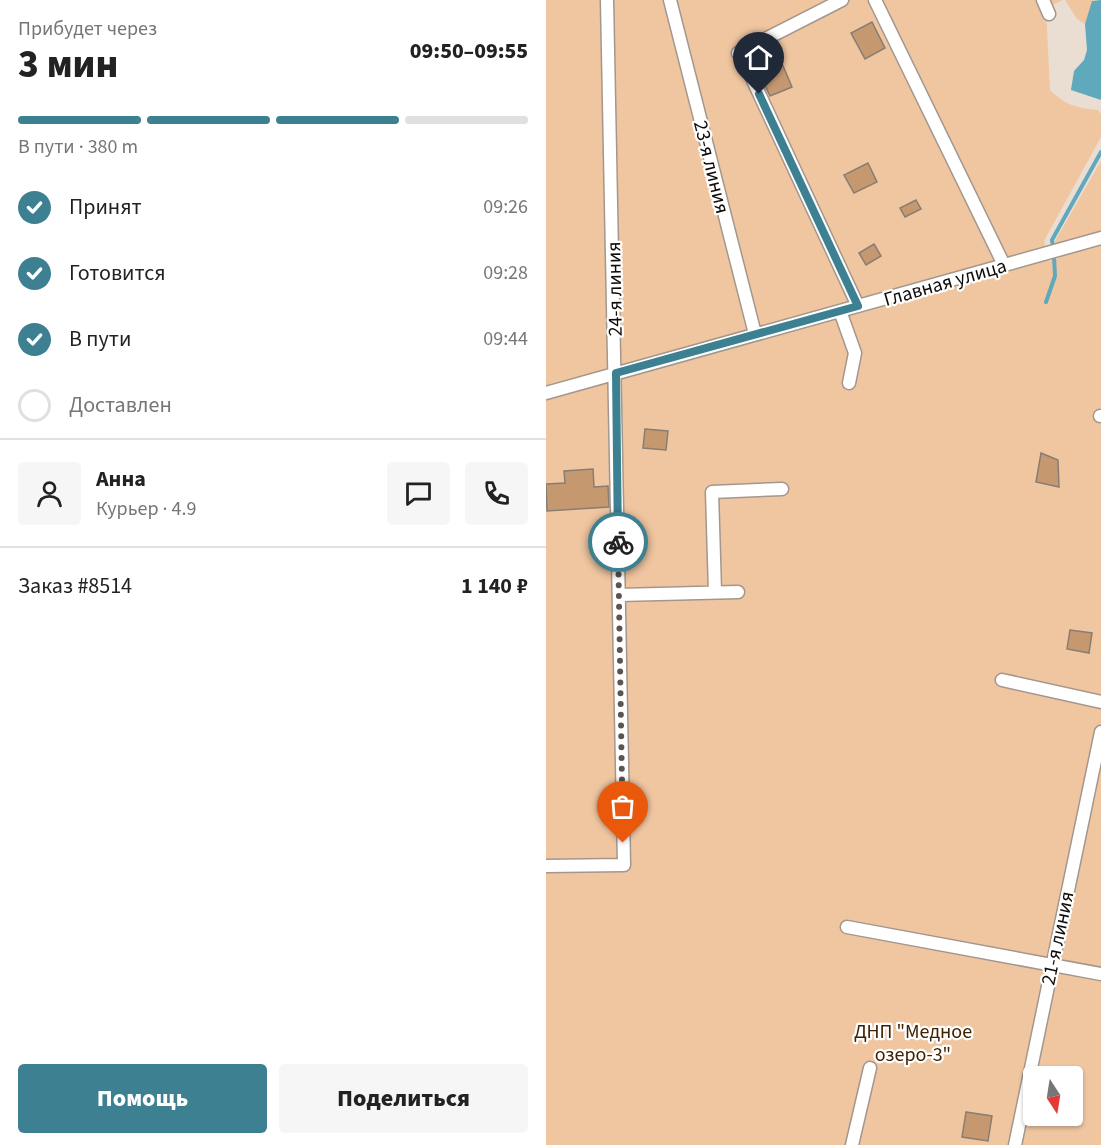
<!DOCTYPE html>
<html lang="ru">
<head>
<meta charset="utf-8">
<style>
	:root { --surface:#fff; --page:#f6f6f6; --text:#222; --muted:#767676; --line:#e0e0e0; --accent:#3d8091 }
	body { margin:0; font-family:"Source Sans 3",sans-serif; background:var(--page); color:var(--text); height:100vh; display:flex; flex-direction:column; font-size:22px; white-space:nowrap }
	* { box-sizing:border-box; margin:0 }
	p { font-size:20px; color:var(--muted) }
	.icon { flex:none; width:33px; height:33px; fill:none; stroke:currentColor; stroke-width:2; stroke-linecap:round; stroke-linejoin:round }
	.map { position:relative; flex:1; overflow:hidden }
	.drawer { display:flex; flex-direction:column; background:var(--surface); width:546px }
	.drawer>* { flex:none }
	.needle { width:39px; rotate:168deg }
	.tools { position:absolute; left:477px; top:1066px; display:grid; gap:12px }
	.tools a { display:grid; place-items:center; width:60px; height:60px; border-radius:6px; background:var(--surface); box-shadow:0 2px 4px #0004; font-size:30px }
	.pin { position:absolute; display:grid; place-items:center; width:51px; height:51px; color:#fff; margin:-62px -26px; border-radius:50% 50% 50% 0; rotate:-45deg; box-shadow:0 0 6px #0007 }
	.pin .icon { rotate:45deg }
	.courier { position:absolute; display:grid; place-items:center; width:60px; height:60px; margin:-30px; border:4px solid #3d8091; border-radius:50%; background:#fff; color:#222; box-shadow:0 2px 8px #0007 }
	.overview em { font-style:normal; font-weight:800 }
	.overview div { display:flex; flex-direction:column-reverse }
	.overview { display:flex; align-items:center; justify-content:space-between; height:102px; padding:0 18px }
	h1 { font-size:39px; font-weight:800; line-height:45px }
	.bar { display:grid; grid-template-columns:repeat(4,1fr); gap:9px 6px; align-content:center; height:72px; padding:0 18px }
	.bar i { height:8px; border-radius:4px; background:var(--line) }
	.bar .on { background:var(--accent) }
	.bar p { grid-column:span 4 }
	.line { display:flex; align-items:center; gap:15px; padding:0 18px; border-top:2px solid var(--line) }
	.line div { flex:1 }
	.round { display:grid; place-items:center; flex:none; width:63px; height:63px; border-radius:6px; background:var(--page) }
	ol { padding:0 18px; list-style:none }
	li { display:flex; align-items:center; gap:18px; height:66px }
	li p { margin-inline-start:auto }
	li .icon { padding:6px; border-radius:50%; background:var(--accent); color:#fff; stroke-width:4 }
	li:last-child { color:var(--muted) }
	li i { width:33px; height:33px; border:3px solid var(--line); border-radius:50% }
	.cta { display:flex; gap:12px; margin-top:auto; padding:12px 18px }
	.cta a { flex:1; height:69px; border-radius:6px; background:var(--accent); color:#fff; font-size:24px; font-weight:800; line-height:69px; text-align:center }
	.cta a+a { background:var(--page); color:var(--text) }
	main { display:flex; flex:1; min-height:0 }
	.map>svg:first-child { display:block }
	.green { fill:#f0c6a1; fill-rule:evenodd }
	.water { fill:#60a8bc }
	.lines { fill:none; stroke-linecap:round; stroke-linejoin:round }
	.stream { stroke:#60a8bc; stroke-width:4 }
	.building { fill:#c69870; stroke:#887d73; stroke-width:1.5 }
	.minor-casing { stroke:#a3978d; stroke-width:15 }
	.minor { stroke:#fff; stroke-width:12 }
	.done { stroke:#5c544f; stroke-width:6; stroke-dasharray:0 10.8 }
	.route { stroke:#3d8091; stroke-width:8 }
	.labels { text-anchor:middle; stroke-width:4.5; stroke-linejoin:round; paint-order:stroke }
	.street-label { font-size:20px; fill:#0f0b08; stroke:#fff }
	.park-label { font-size:20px; fill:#402100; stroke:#fff }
</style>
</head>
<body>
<main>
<section class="drawer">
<div class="overview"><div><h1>3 мин</h1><p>Прибудет через</p></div><em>09:50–09:55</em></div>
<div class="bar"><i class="on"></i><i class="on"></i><i class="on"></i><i></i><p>В пути · 380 m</p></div>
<ol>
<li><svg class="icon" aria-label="check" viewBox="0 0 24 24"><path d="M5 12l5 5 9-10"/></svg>Принят<p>09:26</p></li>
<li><svg class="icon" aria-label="check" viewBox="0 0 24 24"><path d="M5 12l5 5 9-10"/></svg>Готовится<p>09:28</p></li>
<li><svg class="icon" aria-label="check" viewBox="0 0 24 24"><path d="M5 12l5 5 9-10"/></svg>В пути<p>09:44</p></li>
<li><i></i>Доставлен</li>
</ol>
<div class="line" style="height:108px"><a class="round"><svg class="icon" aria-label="person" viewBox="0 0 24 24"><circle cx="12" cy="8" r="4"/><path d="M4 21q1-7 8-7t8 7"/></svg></a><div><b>Анна</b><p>Курьер · 4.9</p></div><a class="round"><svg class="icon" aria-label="chat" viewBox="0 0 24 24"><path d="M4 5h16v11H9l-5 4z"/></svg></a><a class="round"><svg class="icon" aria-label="phone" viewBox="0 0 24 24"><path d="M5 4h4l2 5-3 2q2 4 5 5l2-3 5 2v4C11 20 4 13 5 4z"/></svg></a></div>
<div class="line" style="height:78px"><div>Заказ #8514</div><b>1 140 ₽</b></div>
<div class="cta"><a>Помощь</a><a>Поделиться</a></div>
</section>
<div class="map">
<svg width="555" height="1145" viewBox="0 0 555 1145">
	<rect width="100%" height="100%" fill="#eaddd2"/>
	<!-- green -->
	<path class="green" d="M0,0H517L500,8L504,90C519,105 531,108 552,110L555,114V137L498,241L503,261L514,258L509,241L555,161V1145H0ZM488,1077H526V1116H488Z
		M519,0H547L539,24L531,19Z"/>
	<!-- water -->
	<path class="water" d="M555,0V100L525,90L528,71L538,60L541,50L539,24L546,1Z"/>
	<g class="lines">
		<!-- stream -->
		<path class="stream" d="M507,247L506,240L555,152
			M500,302L509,276L508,257"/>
	</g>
	<!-- building -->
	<path class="building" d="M326,22L339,48L319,59L305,33Z
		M235,61L246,87L224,96L212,70Z
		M322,163L331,182L308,193L298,175Z
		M370,200L375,209L359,217L354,208Z
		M328,244L335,256L320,265L313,253Z
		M99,429L122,431L120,450L97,448Z
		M495,453L512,460L513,487L490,482Z
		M47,469L48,487L62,486L63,507L1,511L0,484L19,483L18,471Z
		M524,630L546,633L543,653L521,649Z
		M420,1112L446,1116L442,1141L416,1137Z"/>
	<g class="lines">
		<defs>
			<path id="minor" d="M124,0L209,334
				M329,0L458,265
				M497,0L503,14
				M192,53L296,0
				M204,74L312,306
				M294,311L309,353L303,383
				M0,393L555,238
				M554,416H555
				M169,592L166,492L236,489
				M73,595L192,592
				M456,680L555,702
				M0,866L78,865L61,0
				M301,927L555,974
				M306,1145L324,1068
				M469,1145L555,732"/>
		</defs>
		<!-- minor casing -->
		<use href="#minor" class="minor-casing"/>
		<!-- minor -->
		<use href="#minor" class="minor"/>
	</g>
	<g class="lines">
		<!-- done -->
		<path class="done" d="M72,542L77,843"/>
		<!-- route -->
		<path class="route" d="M72,542L70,373L312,306L213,94"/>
	</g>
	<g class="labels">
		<!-- street labels -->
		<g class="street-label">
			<text transform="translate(166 167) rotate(76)" y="7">23-я линия</text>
			<text transform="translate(399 282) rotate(-16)" y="7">Главная улица</text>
			<text transform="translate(68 289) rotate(-91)" y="7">24-я линия</text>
			<text transform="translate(511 938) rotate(-78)" y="7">21-я линия</text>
		</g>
		<!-- park labels -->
		<g class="park-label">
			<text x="367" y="1038">ДНП "Медное<tspan x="367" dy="23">озеро-3"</tspan></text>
		</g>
	</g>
</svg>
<div class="tools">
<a><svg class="needle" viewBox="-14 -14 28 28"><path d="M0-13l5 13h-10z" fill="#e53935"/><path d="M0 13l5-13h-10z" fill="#767676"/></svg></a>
</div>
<div class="pin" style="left:77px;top:843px;background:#ea580c"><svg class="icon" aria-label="bag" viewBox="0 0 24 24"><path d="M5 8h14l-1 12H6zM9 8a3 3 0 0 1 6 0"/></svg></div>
<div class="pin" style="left:213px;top:94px;background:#1f2937"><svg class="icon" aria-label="home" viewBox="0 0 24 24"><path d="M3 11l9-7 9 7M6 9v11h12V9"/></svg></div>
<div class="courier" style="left:72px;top:542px"><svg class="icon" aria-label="bike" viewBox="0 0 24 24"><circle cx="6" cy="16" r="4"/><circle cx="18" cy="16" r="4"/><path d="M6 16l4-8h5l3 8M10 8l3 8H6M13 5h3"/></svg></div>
</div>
</main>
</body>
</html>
